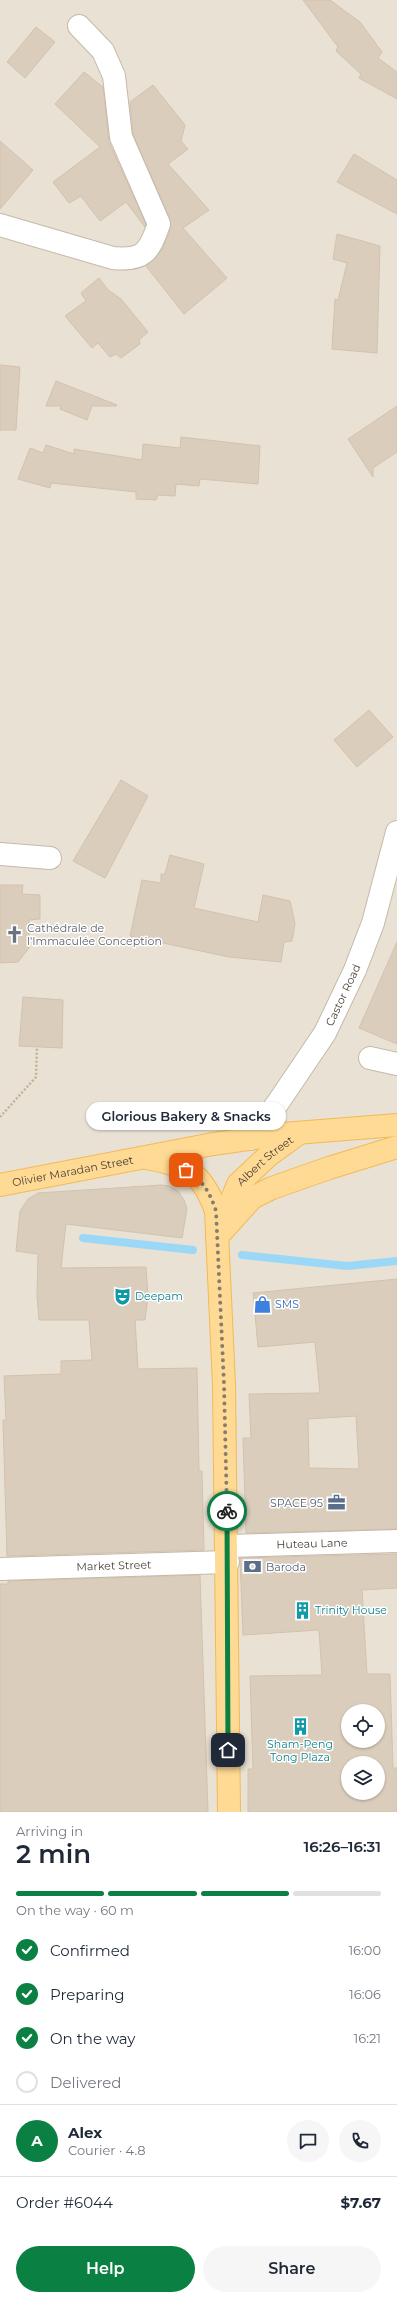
<!DOCTYPE html>
<html lang="en">
<head>
<meta charset="utf-8">
<style>
	:root { --surface:#fff; --page:#f6f6f7; --text:#1f2937; --muted:#747a83; --line:#e0e1e3; --accent:#0b8043 }
	body { margin:0; font-family:Montserrat,sans-serif; background:var(--page); color:var(--text); height:100vh; display:flex; flex-direction:column; font-size:15px; white-space:nowrap }
	* { box-sizing:border-box; margin:0 }
	p { font-size:13px; color:var(--muted) }
	.icon { flex:none; width:22px; height:22px; fill:none; stroke:currentColor; stroke-width:2; stroke-linecap:round; stroke-linejoin:round }
	.map { position:relative; height:1812px; overflow:hidden }
	.side { display:flex; flex-direction:column; background:var(--surface); flex:1 }
	.side>* { flex:none }
	.controls { position:absolute; left:341px; top:1704px; display:grid; gap:8px }
	.controls a { display:grid; place-items:center; width:44px; height:44px; border-radius:50%; background:var(--surface); box-shadow:0 1px 3px #0004; font-size:20px }
	.pin { position:absolute; display:grid; place-items:center; width:34px; height:34px; color:#fff; margin:-17px; border-radius:8px; box-shadow:0 2px 6px #0006 }
	.courier { position:absolute; display:grid; place-items:center; width:40px; height:40px; margin:-20px; border:3px solid #0b8043; border-radius:50%; background:#fff; color:#222; box-shadow:0 1px 5px #0007 }
	.bubble { position:absolute; height:28px; border-radius:14px; background:var(--surface); box-shadow:0 1px 3px #0004; font-size:13px; font-weight:600; line-height:28px; text-align:center }
	.head em { font-style:normal; font-weight:600 }
	.head div { display:flex; flex-direction:column-reverse }
	.head { display:flex; align-items:center; justify-content:space-between; height:68px; padding:0 16px }
	h1 { font-size:26px; font-weight:600; line-height:30px }
	.bar { display:grid; grid-template-columns:repeat(4,1fr); gap:6px 4px; align-content:center; height:48px; padding:0 16px }
	.bar i { height:5px; border-radius:3px; background:var(--line) }
	.bar .on { background:var(--accent) }
	.bar p { grid-column:span 4 }
	.line { display:flex; align-items:center; gap:10px; padding:0 16px; border-top:1px solid var(--line) }
	.line div { flex:1 }
	.round { display:grid; place-items:center; flex:none; width:42px; height:42px; border-radius:21px; background:var(--page) }
	ol { padding:0 16px; list-style:none }
	li { display:flex; align-items:center; gap:12px; height:44px }
	li p { margin-inline-start:auto }
	li .icon { padding:4px; border-radius:50%; background:var(--accent); color:#fff; stroke-width:4 }
	li:last-child { color:var(--muted) }
	li i { width:22px; height:22px; border:2px solid var(--line); border-radius:50% }
	.primary-button { display:flex; gap:8px; margin-top:auto; padding:8px 16px }
	.primary-button a { flex:1; height:46px; border-radius:24px; background:var(--accent); color:#fff; font-size:16px; font-weight:600; line-height:46px; text-align:center }
	.primary-button a+a { background:var(--page); color:var(--text) }
	.map>svg:first-child { display:block }
	.residential { fill:#e9e1d3; fill-rule:evenodd }
	.lines { fill:none; stroke-linecap:round; stroke-linejoin:round }
	.stream { stroke:#9bd8f8; stroke-width:8 }
	.building { fill:#dbcdbc; stroke:#d3c2ac; fill-rule:evenodd }
	.minor-casing { stroke:#c4b9aa; stroke-width:24 }
	.major-casing { stroke:#f1ba57; stroke-width:24 }
	.path { stroke:#c5b296; stroke-width:2.5; stroke-dasharray:2 2; stroke-linecap:butt }
	.minor { stroke:#fff; stroke-width:22 }
	.major { stroke:#ffda94; stroke-width:22 }
	.done { stroke:#857d72; stroke-width:4; stroke-dasharray:0 7.2 }
	.route { stroke:#0b8043; stroke-width:5 }
	.labels { text-anchor:middle; stroke-width:3; stroke-linejoin:round; paint-order:stroke }
	.worship-label { font-size:11px; fill:#5b616d; stroke:#fff; text-anchor:start }
	.street-label { font-size:11px; fill:#483f34; stroke:#fff }
	.culture-label { font-size:11px; fill:#0d838f; stroke:#fff; text-anchor:start }
	.shop-label { font-size:11px; fill:#366cbe; stroke:#fff; text-anchor:start }
	.service-label { font-size:11px; fill:#4e5e75; stroke:#fff; text-anchor:end }
</style>
</head>
<body>
<div class="map">
<svg width="397" height="1812" viewBox="0 0 397 1812">
	<rect width="100%" height="100%" fill="#f5efe5"/>
	<!-- residential -->
	<path class="residential" d="M0,0H397V1812H0ZM348,1711H378V1741H348ZM348,1763H378V1793H348Z"/>
	<g class="lines">
		<!-- stream -->
		<path class="stream" d="M83,1238L193,1250
			M242,1255L347,1266L397,1261"/>
	</g>
	<!-- building -->
	<path class="building" d="M303,0H330L360,22L382,52L378,58L397,72V99L359,78L361,74L336,51L338,47Z
		M36,27L55,42L25,78L7,62Z
		M84,72L103,87L109,142L146,224L145,227L126,202L100,221L81,196L69,203L53,182L100,147L55,104Z
		M153,85L185,125L181,141L188,149L168,164L209,210L183,228L227,278L184,314L146,266L162,250L171,228L170,219L133,134L130,102Z
		M0,141L33,170L0,209Z
		M354,154L397,180V214L337,182Z
		M337,234L380,246L377,353L332,349L335,299L338,300L347,263L333,259Z
		M99,278L108,290L121,299L148,332L139,340L140,344L121,358L116,354L110,357L98,343L92,348L65,316L86,301L81,293Z
		M0,365L20,367L16,430H0Z
		M56,381L117,405L116,406H92L87,420L60,409L61,406H46Z
		M397,406V452L373,468V477L348,439Z
		M181,437L260,446L258,484L200,479L199,486L176,484L175,496L158,495L156,500L136,499V492L51,483L50,488L18,479L30,448L43,453L46,445L74,454V449L142,460L143,444L180,448Z
		M369,710L393,737L357,767L334,740Z
		M121,780L148,796L105,878L73,861Z
		M170,855L204,864L194,908L258,922L263,895L290,901L295,923L292,941L284,942L281,962L229,957L130,936L142,880L161,883V874H165Z
		M0,885H23L22,894L40,895V919L29,920V948L18,962L0,963Z
		M397,942V1044L359,1028Z
		M23,997L63,1000L62,1048L19,1046Z
		M161,1185L169,1186L178,1191L184,1200L187,1209L182,1238L66,1224L61,1268L146,1267L148,1296L145,1320H135L138,1369L197,1368L199,1471H202L204,1550L7,1556L3,1420H6L4,1376L61,1374V1361L92,1360L89,1320H39L37,1296L38,1254L16,1251L20,1211L28,1199L38,1193Z
		M397,1279V1529L246,1533L243,1438H251L249,1394L320,1393L315,1342L258,1347L253,1293ZM356,1416L359,1469L309,1468L308,1419Z
		M397,1554V1588L362,1590L367,1674H390L393,1768H397V1812H248V1769H253L250,1676L322,1675L319,1630L243,1635L240,1558ZM348,1711H378V1741H348ZM348,1763H378V1793H348Z
		M200,1575L208,1812H0V1584H8V1581Z"/>
	<g class="lines">
		<defs>
			<g id="minor">
				<path d="M0,225L113,258C144,261 149,252 159,224L121,137L114,76L103,51L79,26"/>
				<path d="M0,854L50,858"/>
				<path d="M370,1058L397,1064"/>
				<path id="s1" d="M250,1139L277,1104L325,1033L355,970L373,923L397,832"/>
				<path id="s2" d="M227,1546L397,1541"/>
				<path id="s3" d="M0,1569L228,1562"/>
			</g>
			<g id="major">
				<path d="M147,1158C186,1166 202,1171 216,1211L224,1384L229,1812"/>
				<path id="s4" d="M0,1185L213,1144L283,1134L397,1125"/>
				<path id="s5" d="M221,1226L238,1184L269,1155L298,1134"/>
				<path d="M217,1237L252,1198L272,1188L329,1168L397,1147"/>
			</g>
		</defs>
		<!-- minor casing -->
		<use href="#minor" class="minor-casing"/>
		<!-- major casing -->
		<use href="#major" class="major-casing"/>
		<!-- path -->
		<path class="path" d="M0,1117L36,1077L37,1047"/>
		<!-- minor -->
		<use href="#minor" class="minor"/>
		<!-- major -->
		<use href="#major" class="major"/>
	</g>
	<g class="lines">
		<!-- done -->
		<path class="done" d="M186,1170C203,1180 210,1193 216,1211L224,1384L227,1511"/>
		<!-- route -->
		<path class="route" d="M227,1511L228,1750"/>
	</g>
	<!-- icons -->
	<defs>
		<symbol id="church-bare" viewBox="-9 -9 18 18"><path d="M-1.2-6h2.4v3.5h3.3v2.4h-3.3V6h-2.4V-.1h-3.3v-2.4h3.3Z" fill="#6b7280" stroke="#fff" stroke-width="2.5" paint-order="stroke"/></symbol>
		<symbol id="theatre-bare" viewBox="-9 -9 18 18"><path d="M-5-5.5Q0-4 5-5.5V0Q5 5 0 6Q-5 5-5 0ZM-3.3-2.5H-1v1.5H-3.3ZM1-2.5H3.3v1.5H1ZM-2.8 1Q0 5.5 2.8 1Z" fill="#0f9aa8" stroke="#fff" stroke-width="2.5" paint-order="stroke"/></symbol>
		<symbol id="shop-bare" viewBox="-9 -9 18 18"><path d="M-5-2.5h2.3a2.7 3.5 0 0 1 5.4 0H5L5.5 6h-11ZM-1.5-2.5h3a1.5 2.3 0 0 0-3 0Z" fill="#3f7fe0" stroke="#fff" stroke-width="2.5" paint-order="stroke"/></symbol>
		<symbol id="office-bare" viewBox="-9 -9 18 18"><path d="M-6-3h4V-5.5h4V-3h4V5H-6ZM-1-4.5V-3h2v-1.5ZM-6 0V1H6V0Z" fill="#5c6f8a" stroke="#fff" stroke-width="2.5" paint-order="stroke"/></symbol>
		<symbol id="bank-bare" viewBox="-9 -9 18 18"><path d="M-6-4H6V4H-6ZM0-2.3a2.3 2.3 0 1 0 0 4.6a2.3 2.3 0 1 0 0-4.6Z" fill="#5c6f8a" stroke="#fff" stroke-width="2.5" paint-order="stroke"/></symbol>
		<symbol id="building-bare" viewBox="-9 -9 18 18"><path d="M-4-6H4V6H1V3H-1V6H-4ZM-2.5-4.3h1.7v1.8h-1.7ZM.8-4.3h1.7v1.8H.8ZM-2.5-1h1.7V.8h-1.7ZM.8-1h1.7V.8H.8Z" fill="#0f9aa8" stroke="#fff" stroke-width="2.5" paint-order="stroke"/></symbol>
	</defs>
	<g fill-rule="evenodd">
		<use href="#church-bare" x="2" y="922" width="25" height="25"/>
		<use href="#theatre-bare" x="110" y="1284" width="25" height="25"/>
		<use href="#shop-bare" x="250" y="1292" width="25" height="25"/>
		<use href="#office-bare" x="324" y="1490" width="25" height="25"/>
		<use href="#bank-bare" x="240" y="1554" width="25" height="25"/>
		<use href="#building-bare" x="290" y="1598" width="25" height="25"/>
		<use href="#building-bare" x="288" y="1714" width="25" height="25"/>
	</g>
	<g class="labels">
		<!-- worship labels -->
		<g class="worship-label">
			<text x="27" y="932">Cathédrale de<tspan x="27" dy="13">l'Immaculée Conception</tspan></text>
		</g>
		<!-- street labels -->
		<g class="street-label">
			<text dy="4" stroke="none"><textPath href="#s1" startOffset="172">Castor Road</textPath></text>
			<text dy="4" stroke="none"><textPath href="#s5" startOffset="81">Albert Street</textPath></text>
			<text dy="4" stroke="none"><textPath href="#s4" startOffset="74">Olivier Maradan Street</textPath></text>
			<text dy="4" stroke="none"><textPath href="#s2" startOffset="85">Huteau Lane</textPath></text>
			<text dy="4" stroke="none"><textPath href="#s3" startOffset="114">Market Street</textPath></text>
		</g>
		<!-- culture labels -->
		<g class="culture-label">
			<text x="135" y="1300">Deepam</text>
			<text x="315" y="1614">Trinity House</text>
			<text x="300" y="1748" text-anchor="middle">Sham-Peng<tspan x="300" dy="13">Tong Plaza</tspan></text>
		</g>
		<!-- shop labels -->
		<g class="shop-label">
			<text x="275" y="1308">SMS</text>
		</g>
		<!-- service labels -->
		<g class="service-label">
			<text x="323" y="1507">SPACE 95</text>
			<text x="266" y="1571" text-anchor="start">Baroda</text>
		</g>
	</g>
</svg>
<div class="controls">
<a><svg class="icon" aria-label="locate" viewBox="0 0 24 24"><circle cx="12" cy="12" r="6"/><path d="M12 2v4M12 18v4M2 12h4M18 12h4"/></svg></a>
<a><svg class="icon" aria-label="layers" viewBox="0 0 24 24"><path d="M12 4l9 5-9 5-9-5zM3 14l9 5 9-5"/></svg></a>
</div>
<div class="pin" style="left:186px;top:1170px;background:#ea580c"><svg class="icon" aria-label="bag" viewBox="0 0 24 24"><path d="M5 8h14l-1 12H6zM9 8a3 3 0 0 1 6 0"/></svg></div>
<div class="pin" style="left:228px;top:1750px;background:#1f2937"><svg class="icon" aria-label="home" viewBox="0 0 24 24"><path d="M3 11l9-7 9 7M6 9v11h12V9"/></svg></div>
<div class="courier" style="left:227px;top:1511px"><svg class="icon" aria-label="bike" viewBox="0 0 24 24"><circle cx="6" cy="16" r="4"/><circle cx="18" cy="16" r="4"/><path d="M6 16l4-8h5l3 8M10 8l3 8H6M13 5h3"/></svg></div>
<div class="bubble" style="left:86px;top:1102px;width:200px">Glorious Bakery &amp; Snacks</div>
</div>
<section class="side">
<div class="head"><div><h1>2 min</h1><p>Arriving in</p></div><em>16:26–16:31</em></div>
<div class="bar"><i class="on"></i><i class="on"></i><i class="on"></i><i></i><p>On the way · 60 m</p></div>
<ol>
<li><svg class="icon" aria-label="check" viewBox="0 0 24 24"><path d="M5 12l5 5 9-10"/></svg>Confirmed<p>16:00</p></li>
<li><svg class="icon" aria-label="check" viewBox="0 0 24 24"><path d="M5 12l5 5 9-10"/></svg>Preparing<p>16:06</p></li>
<li><svg class="icon" aria-label="check" viewBox="0 0 24 24"><path d="M5 12l5 5 9-10"/></svg>On the way<p>16:21</p></li>
<li><i></i>Delivered</li>
</ol>
<div class="line" style="height:72px"><b class="round" style="background:var(--accent);color:#fff">A</b><div><b>Alex</b><p>Courier · 4.8</p></div><a class="round"><svg class="icon" aria-label="chat" viewBox="0 0 24 24"><path d="M4 5h16v11H9l-5 4z"/></svg></a><a class="round"><svg class="icon" aria-label="phone" viewBox="0 0 24 24"><path d="M5 4h4l2 5-3 2q2 4 5 5l2-3 5 2v4C11 20 4 13 5 4z"/></svg></a></div>
<div class="line" style="height:52px"><div>Order #6044</div><b>$7.67</b></div>
<div class="primary-button"><a>Help</a><a>Share</a></div>
</section>
</body>
</html>
